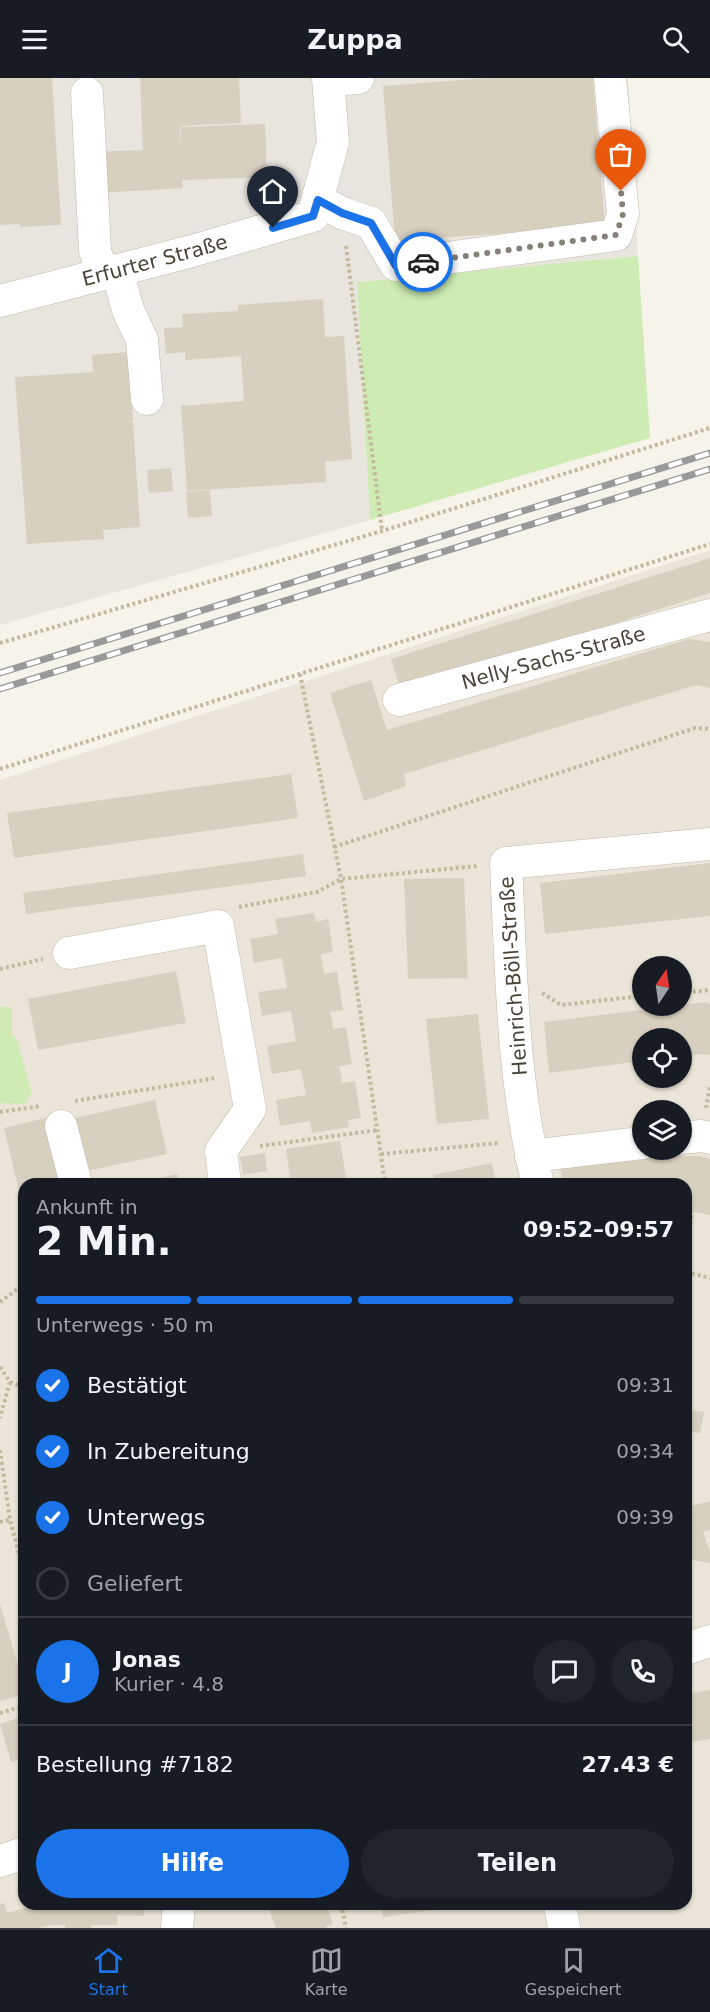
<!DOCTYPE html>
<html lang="de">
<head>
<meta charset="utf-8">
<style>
	:root { --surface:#171b24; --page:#20242c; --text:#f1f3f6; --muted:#9ea1a6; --line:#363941; --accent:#1a73e8 }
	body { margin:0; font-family:"DejaVu Sans",sans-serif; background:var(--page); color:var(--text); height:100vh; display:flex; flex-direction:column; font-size:22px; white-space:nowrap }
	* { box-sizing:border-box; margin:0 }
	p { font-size:20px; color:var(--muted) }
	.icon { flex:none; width:33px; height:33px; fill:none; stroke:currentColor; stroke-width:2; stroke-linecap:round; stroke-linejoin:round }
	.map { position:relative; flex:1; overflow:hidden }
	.details { position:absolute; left:18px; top:1100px; width:674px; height:732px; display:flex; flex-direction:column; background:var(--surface); border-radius:18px; box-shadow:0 2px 4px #0004 }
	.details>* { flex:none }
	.needle { width:39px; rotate:13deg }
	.buttons { position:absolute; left:632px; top:878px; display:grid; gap:12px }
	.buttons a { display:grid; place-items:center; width:60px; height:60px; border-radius:50%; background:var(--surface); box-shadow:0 2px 4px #0004; font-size:30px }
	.pin { position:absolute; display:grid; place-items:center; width:51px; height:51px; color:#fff; margin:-62px -26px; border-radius:50% 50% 50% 0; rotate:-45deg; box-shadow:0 0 6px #0007 }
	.pin .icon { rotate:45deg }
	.courier { position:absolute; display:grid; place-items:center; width:60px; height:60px; margin:-30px; border:4px solid #1a73e8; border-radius:50%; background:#fff; color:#222; box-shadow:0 2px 8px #0007 }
	.head em { font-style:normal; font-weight:800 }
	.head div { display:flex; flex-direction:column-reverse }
	.head { display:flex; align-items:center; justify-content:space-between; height:102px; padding:0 18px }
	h1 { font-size:39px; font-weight:800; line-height:45px }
	.bar { display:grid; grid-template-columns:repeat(4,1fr); gap:9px 6px; align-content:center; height:72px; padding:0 18px }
	.bar i { height:8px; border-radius:4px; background:var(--line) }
	.bar .active { background:var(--accent) }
	.bar p { grid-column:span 4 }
	.line { display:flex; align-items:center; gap:15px; padding:0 18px; border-top:2px solid var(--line) }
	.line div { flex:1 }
	.round { display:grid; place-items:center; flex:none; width:63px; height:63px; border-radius:32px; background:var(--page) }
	ol { padding:0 18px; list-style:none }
	li { display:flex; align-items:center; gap:18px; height:66px }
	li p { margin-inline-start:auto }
	li .icon { padding:6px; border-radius:50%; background:var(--accent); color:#fff; stroke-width:4 }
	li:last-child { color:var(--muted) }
	li i { width:33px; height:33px; border:3px solid var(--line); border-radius:50% }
	.cta { display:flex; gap:12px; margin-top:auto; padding:12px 18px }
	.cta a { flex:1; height:69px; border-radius:36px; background:var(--accent); color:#fff; font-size:24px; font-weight:800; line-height:69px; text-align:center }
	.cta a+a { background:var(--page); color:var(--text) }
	header { display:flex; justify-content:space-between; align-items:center; height:78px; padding:0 18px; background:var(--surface); font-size:27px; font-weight:800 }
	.tabs { display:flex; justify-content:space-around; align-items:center; height:84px; border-top:2px solid var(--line); background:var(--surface); font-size:16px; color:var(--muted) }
	.tabs a { display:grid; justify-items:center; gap:3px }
	.tabs .active { color:var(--accent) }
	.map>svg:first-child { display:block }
	.residential { fill:#eae5d8; fill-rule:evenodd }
	.industrial { fill:#e8e4de }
	.green { fill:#cdebb2 }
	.building { fill:#d8d0bf }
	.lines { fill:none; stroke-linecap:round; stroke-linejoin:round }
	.minor-casing { stroke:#c1bbac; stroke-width:33 }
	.path { stroke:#c4b99c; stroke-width:4; stroke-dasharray:3 3; stroke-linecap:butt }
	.minor { stroke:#fff; stroke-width:32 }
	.rail-casing { stroke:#999; stroke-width:7 }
	.rail { stroke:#fff; stroke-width:4.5; stroke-dasharray:14; stroke-linecap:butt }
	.done { stroke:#868176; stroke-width:6; stroke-dasharray:0 10.8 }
	.route { stroke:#1a73e8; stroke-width:8 }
	.labels { text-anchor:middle; stroke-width:4.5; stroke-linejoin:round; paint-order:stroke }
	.street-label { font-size:20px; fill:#4a4437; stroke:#fff }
</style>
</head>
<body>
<header><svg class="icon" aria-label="menu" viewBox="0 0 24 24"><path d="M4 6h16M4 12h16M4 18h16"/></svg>Zuppa<svg class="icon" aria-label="search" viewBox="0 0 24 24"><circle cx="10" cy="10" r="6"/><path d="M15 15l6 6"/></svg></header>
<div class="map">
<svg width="710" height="1850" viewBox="0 0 710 1850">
	<rect width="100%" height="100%" fill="#f5f3ea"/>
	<!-- residential -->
	<path class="residential" d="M710,472V1850H0V702ZM642,888H681V927H642ZM642,960H681V999H642ZM642,1032H681V1071H642ZM24,1106H686V1826H24Z"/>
	<!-- industrial -->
	<path class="industrial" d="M0,0H628L638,178L357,204L370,442L0,547Z"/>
	<!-- green -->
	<path class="green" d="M638,178L650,360L370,442L357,204Z
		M0,929H12V957L16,960L32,1015L24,1026L0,1025Z"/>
	<!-- building -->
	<path class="building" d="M0,0H52L61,147L20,149V146L0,147Z
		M140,0H239L241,45L180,48L181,74V49L265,46L267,99L182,102L183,110L98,115L96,74L143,72Z
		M488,0H593L605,148L395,163L383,8Z
		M323,221L325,259L344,258L352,381L325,384L326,404L187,413L181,328L244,323L241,278L185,282V274L166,276L164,250L183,249L182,236L238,233V227Z
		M128,274L133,343L122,345L133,344L140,449L103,452L104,461L27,466L15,299L93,294L92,277Z
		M171,390L173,413L149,415L147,392Z
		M210,412L212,438L188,440L186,414Z
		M710,480V515L401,613L391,581Z
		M689,561L710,564V610L696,607L404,696L406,708L364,723L330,615L371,602L387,652Z
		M291,696L298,740L14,780L7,735Z
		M303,776L306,798L26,836L23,815Z
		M710,785V838L545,856L540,805Z
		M464,800L468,900L408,901L404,801Z
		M314,835L316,844L328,841L333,874L321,876L324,896L337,894L343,932L330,934L332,942L333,951L346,949L352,986L339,988L341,997L342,1005L355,1003L361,1040L348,1042L349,1049L312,1055L310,1043L280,1048L276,1022L306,1017L301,991L272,996L267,968L296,963L291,933L262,938L258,914L287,910L282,880L254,885L250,861L278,856L275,841Z
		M176,893L186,945L38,972L28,921Z
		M704,924L710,926V977L703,976L681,979V960H642V983L549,995L544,944Z
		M478,936L489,1041L437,1046L426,941Z
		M155,1022L167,1076L87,1093L75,1040Z
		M49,1039L64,1106H24L23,1130L4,1050Z
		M340,1063L347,1106H291L286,1071Z
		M265,1075L267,1093L243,1097L240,1079Z
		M656,1078H699L710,1081V1137L686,1132V1106H563L560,1090Z
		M492,1085L496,1106H435L433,1097Z
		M177,1096L179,1106H141V1105Z
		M686,1331L704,1334L700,1355L686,1353Z
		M710,1423V1452L703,1454L710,1474V1485L686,1481V1426L695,1427Z
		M0,1526L24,1608V1617L0,1623Z
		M710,1612V1661L686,1665V1616Z
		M24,1638V1680L11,1684L0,1646Z
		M4,1825L7,1835L39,1826H170V1830H144V1838L117,1837V1847H91V1850H65V1847H51L38,1850H0V1826Z
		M267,1826H326L333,1846L326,1849V1850H276Z
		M381,1826H469L470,1827L383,1839Z"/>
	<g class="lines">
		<defs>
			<g id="minor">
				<path d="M329,2L358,0"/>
				<path d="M87,15L95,173L103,196"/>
				<path d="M318,122L342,135L371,145L396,187L616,157L623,136L610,0"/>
				<path d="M117,192L128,232L142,262L147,321"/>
				<path id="s1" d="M0,223L192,173L313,138L333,64L328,0"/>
				<path id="s2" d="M399,622L710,537"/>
				<path d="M69,875L218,848L250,1031L221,1073L225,1106"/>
				<path d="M61,1048L76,1106"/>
				<path d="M681,1060L701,1058L710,1060"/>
				<path d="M531,1078L642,1065"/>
				<path d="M538,1106C512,1002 511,892 506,785L710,766"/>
				<path d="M686,1571L710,1563"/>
				<path d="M0,1783L24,1775"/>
				<path d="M560,1826L564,1850"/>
				<path d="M177,1850L179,1826"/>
			</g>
		</defs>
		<!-- minor casing -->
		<use href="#minor" class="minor-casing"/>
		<!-- path -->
		<path class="path" d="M346,168L382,453
			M0,565L382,453L710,350
			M300,596L341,801L385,1106
			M0,691L710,466
			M334,769L695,650L710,651
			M239,829L317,814L341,801L478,788
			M0,891L43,881
			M542,915L561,927L642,918
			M681,915L710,912
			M75,1023L216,1000
			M706,1030L710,1007
			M0,1034L41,1028
			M260,1068L378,1052
			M381,1076L500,1065
			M686,1182L692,1133
			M686,1194L710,1200
			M0,1224L24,1206
			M0,1289L10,1304L0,1340
			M10,1304L24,1309
			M0,1372L10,1442L24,1494
			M0,1444L10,1442
			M0,1635L24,1628
			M341,1826L346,1850"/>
		<!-- minor -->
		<use href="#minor" class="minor"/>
		<defs>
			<path id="rail" d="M0,595L710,375
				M0,611L710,391"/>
		</defs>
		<!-- rail casing -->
		<use href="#rail" class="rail-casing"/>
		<!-- rail -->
		<use href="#rail" class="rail"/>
	</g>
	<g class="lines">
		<!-- done -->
		<path class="done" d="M423,184L616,157L623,136L621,113"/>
		<!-- route -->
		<path class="route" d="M273,150L313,138L318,122L342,135L371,145L396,188L423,184"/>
	</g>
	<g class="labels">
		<!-- street labels -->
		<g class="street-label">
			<text dy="7" stroke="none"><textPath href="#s1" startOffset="160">Erfurter Straße</textPath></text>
			<text dy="7" stroke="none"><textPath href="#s2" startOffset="160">Nelly-Sachs-Straße</textPath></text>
			<text transform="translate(513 898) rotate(-94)" y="7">Heinrich-Böll-Straße</text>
		</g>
	</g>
</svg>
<div class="buttons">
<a><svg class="needle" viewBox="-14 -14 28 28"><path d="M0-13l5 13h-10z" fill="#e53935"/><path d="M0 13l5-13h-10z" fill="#9ea1a6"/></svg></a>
<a><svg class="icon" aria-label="locate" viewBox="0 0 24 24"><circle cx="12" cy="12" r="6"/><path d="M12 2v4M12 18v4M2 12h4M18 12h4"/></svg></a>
<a><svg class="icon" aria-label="layers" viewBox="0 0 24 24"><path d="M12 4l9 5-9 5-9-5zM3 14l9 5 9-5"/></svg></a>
</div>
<div class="pin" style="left:621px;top:113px;background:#ea580c"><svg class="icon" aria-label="bag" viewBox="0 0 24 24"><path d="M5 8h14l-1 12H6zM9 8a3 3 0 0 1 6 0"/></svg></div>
<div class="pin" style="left:273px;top:150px;background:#1f2937"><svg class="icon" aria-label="home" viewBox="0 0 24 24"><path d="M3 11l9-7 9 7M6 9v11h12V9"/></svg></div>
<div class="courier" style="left:423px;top:184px"><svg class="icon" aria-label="car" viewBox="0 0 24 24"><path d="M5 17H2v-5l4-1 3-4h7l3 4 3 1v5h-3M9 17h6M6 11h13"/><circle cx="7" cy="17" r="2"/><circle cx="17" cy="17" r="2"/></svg></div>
<section class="details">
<div class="head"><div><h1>2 Min.</h1><p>Ankunft in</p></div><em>09:52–09:57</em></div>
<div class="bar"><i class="active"></i><i class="active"></i><i class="active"></i><i></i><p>Unterwegs · 50 m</p></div>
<ol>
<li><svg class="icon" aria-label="check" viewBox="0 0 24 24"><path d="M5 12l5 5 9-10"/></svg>Bestätigt<p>09:31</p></li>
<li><svg class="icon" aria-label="check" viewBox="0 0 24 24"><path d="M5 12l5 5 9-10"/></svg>In Zubereitung<p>09:34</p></li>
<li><svg class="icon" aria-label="check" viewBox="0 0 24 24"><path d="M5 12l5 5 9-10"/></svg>Unterwegs<p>09:39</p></li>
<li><i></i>Geliefert</li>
</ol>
<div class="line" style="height:108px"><b class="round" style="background:var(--accent);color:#fff">J</b><div><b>Jonas</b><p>Kurier · 4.8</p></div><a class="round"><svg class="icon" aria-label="chat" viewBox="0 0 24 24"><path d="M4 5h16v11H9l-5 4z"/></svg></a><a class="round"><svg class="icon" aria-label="phone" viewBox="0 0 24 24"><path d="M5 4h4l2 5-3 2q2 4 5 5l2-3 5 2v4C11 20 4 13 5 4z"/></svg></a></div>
<div class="line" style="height:78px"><div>Bestellung #7182</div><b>27.43 €</b></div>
<div class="cta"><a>Hilfe</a><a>Teilen</a></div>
</section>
</div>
<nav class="tabs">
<a class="active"><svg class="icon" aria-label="home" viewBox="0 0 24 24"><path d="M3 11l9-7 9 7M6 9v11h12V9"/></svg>Start</a>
<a><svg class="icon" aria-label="map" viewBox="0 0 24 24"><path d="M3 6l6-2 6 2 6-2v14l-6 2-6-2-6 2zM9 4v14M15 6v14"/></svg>Karte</a>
<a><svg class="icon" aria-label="saved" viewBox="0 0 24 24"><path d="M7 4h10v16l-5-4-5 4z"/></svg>Gespeichert</a>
</nav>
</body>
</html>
